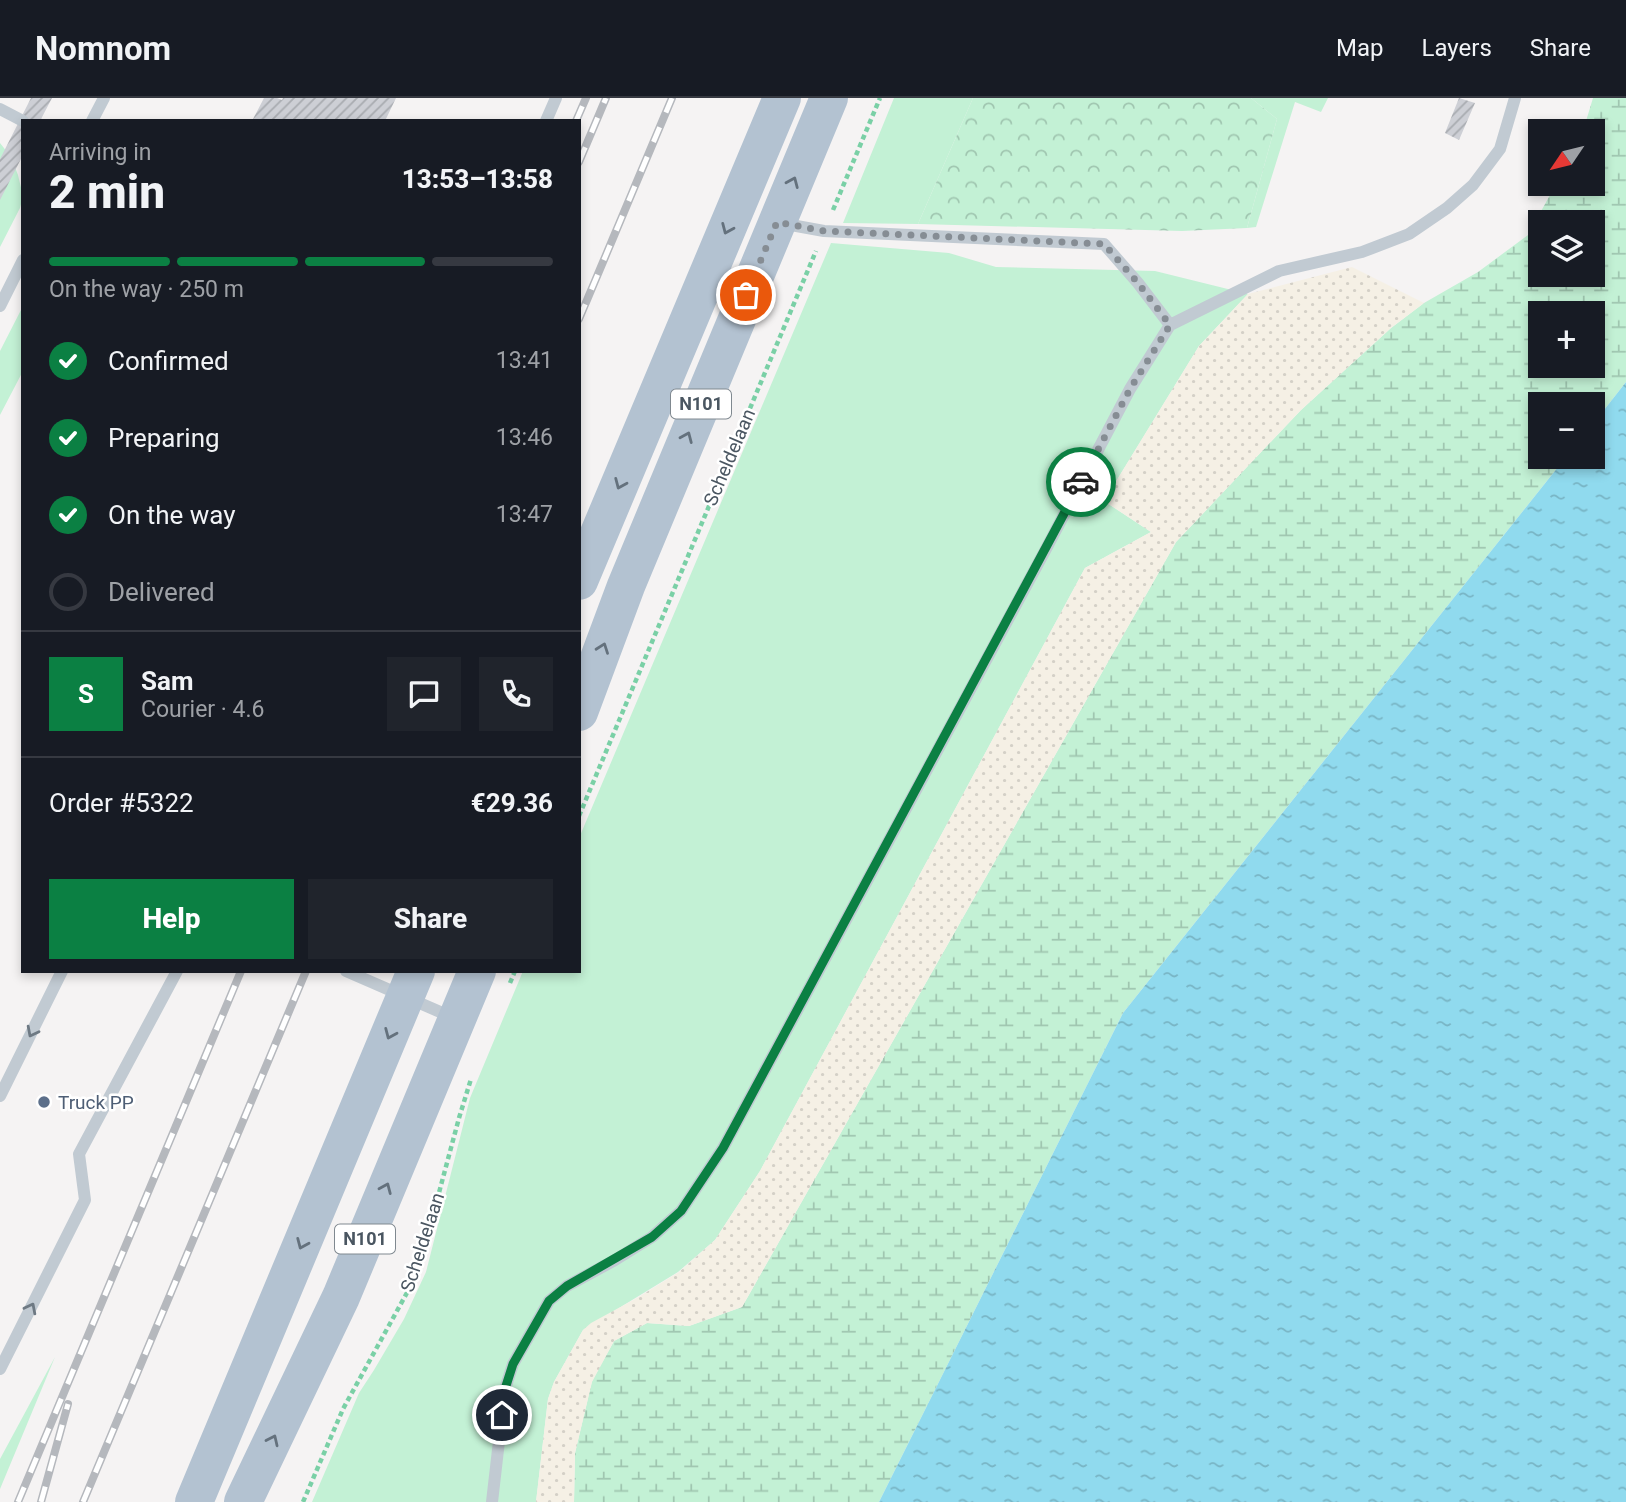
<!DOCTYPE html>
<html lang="en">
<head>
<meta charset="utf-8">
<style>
	:root { --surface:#171b24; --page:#20242c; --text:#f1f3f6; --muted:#9ea1a6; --line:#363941; --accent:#0b8043 }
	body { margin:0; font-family:Roboto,sans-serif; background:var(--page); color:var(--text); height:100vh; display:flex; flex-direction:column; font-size:26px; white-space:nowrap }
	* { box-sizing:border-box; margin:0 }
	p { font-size:23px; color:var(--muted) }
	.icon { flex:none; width:38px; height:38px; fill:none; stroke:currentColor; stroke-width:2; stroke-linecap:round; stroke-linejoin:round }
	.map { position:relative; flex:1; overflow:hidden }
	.side { position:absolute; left:21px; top:21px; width:560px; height:854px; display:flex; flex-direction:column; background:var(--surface); border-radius:0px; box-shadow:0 4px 10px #0003 }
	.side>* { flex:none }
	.needle { width:46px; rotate:235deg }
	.fabs { position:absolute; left:1528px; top:21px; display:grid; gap:14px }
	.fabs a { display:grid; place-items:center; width:77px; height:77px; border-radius:0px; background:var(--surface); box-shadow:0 4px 10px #0003; font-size:35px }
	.pin { position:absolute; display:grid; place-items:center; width:60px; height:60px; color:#fff; margin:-30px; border:4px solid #fff; border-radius:50%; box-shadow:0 2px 7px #0007 }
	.courier { position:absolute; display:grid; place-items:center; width:70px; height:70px; margin:-35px; border:5px solid #0b8043; border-radius:50%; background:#fff; color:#222; box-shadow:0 2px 9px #0007 }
	.overview em { font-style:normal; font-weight:800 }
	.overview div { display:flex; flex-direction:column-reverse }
	.overview { display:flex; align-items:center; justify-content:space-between; height:119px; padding:0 28px }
	h1 { font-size:46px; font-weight:800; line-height:52px }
	.bar { display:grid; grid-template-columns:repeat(4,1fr); gap:10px 7px; align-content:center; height:84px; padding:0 28px }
	.bar i { height:9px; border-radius:5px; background:var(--line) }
	.bar .selected { background:var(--accent) }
	.bar p { grid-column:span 4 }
	.line { display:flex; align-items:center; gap:18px; padding:0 28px; border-top:2px solid var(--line) }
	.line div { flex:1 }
	.round { display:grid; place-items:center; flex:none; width:74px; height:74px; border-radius:0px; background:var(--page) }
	ol { padding:0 28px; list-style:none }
	li { display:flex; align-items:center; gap:21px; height:77px }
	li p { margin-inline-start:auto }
	li .icon { padding:7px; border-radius:50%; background:var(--accent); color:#fff; stroke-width:4 }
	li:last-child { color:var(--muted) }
	li i { width:38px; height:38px; border:4px solid var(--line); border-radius:50% }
	.button { display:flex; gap:14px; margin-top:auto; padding:14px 28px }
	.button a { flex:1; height:80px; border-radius:0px; background:var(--accent); color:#fff; font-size:28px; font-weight:800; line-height:80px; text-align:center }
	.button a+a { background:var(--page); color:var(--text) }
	header { display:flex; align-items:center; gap:42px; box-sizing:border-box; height:98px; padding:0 35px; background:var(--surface); border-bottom:2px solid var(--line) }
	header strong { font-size:33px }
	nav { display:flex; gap:38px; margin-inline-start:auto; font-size:24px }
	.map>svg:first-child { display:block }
	.green { fill:#c3f1d5 }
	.forest { fill:url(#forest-crowns) }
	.wetland { fill:url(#wetland-marsh); fill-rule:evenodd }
	.sand { fill:url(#sand-dots) }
	.water { fill:url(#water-ripples) }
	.building { fill:url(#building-hatch) }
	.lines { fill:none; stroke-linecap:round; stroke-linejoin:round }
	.path { stroke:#7ad0a6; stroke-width:4.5; stroke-dasharray:5 3.5; stroke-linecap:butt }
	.lane { stroke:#c1cad2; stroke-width:12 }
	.primary { stroke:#b3c2d1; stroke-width:38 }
	.rail-casing { stroke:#b5b8bd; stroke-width:8 }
	.rail { stroke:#fff; stroke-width:5; stroke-dasharray:16; stroke-linecap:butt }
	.oneway { stroke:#64717d }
	.oneway2 { stroke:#6e7983 }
	.done { stroke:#868d94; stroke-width:7; stroke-dasharray:0 12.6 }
	.route { stroke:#0b8043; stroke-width:9 }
	.service-dot { fill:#5c6f8a; stroke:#fff; stroke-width:2.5 }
	.labels { text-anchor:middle; stroke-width:5; stroke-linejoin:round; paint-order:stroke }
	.shield { fill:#fff; stroke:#808990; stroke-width:2 }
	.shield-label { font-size:18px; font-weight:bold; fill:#4a5661 }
	.street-label { font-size:19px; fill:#4a5661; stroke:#fff }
	.service-label { font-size:19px; fill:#4e5e75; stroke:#fff; text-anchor:start }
</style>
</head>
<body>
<header>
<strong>Nomnom</strong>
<nav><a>Map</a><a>Layers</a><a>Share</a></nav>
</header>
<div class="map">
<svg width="1626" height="1404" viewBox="0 0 1626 1404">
	<defs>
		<pattern id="forest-crowns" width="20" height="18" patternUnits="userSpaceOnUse" patternTransform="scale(1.75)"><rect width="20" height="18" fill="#c3f1d5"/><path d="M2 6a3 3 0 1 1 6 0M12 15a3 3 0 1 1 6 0" fill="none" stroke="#a0c6b0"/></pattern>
		<pattern id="wetland-marsh" width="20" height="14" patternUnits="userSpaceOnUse" patternTransform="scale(1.75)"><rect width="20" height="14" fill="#c3f1d5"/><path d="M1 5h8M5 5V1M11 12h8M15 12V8" fill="none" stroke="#a0c6b0"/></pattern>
		<pattern id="sand-dots" width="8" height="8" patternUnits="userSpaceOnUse" patternTransform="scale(1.75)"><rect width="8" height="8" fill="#f5f0e5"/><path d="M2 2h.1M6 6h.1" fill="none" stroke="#d4d0c7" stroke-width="1.8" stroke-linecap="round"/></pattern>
		<pattern id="water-ripples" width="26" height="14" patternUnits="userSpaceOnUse" patternTransform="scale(1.75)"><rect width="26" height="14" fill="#90daee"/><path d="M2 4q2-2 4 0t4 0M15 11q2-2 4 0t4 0" fill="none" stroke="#78b4c4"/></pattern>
		<pattern id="building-hatch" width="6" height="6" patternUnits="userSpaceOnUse" patternTransform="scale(1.75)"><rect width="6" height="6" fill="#cdcfd5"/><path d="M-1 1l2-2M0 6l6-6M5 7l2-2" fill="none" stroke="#a8abb0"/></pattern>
	</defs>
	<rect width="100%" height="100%" fill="#f5f3f3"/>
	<!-- green -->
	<path class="green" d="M894,0H973L918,126L843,125Z
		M1251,0H1328L1321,14L1295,4L1256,129L1247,130L1277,21Z
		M0,45L11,59L18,77L23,98L20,110L0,149Z
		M831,145L949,155L996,169L1155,173L1248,196L1199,248L1104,403L1151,434L1085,470L760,1073L715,1142L678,1174L583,1232L554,1284L548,1301L536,1404H312L359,1295L374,1272L404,1221L426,1174L470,1000L523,873H579V740Z
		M23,208V273L0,317V253Z
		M55,1259L0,1391V1361Z"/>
	<!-- forest -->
	<path class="forest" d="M973,0H1251L1277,21L1247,130L1182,133L918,126Z"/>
	<!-- wetland -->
	<path class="wetland" d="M1593,0H1626V284L1593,326L1592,306H1540V359H1566L1123,915L879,1404H574L575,1355L592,1283L614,1243L647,1225L689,1228L742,1209L1176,444L1301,312L1391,230L1424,205L1478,174L1528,137L1556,86H1592V33H1583ZM1540,124H1592V177H1540ZM1540,215H1592V268H1540Z"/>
	<!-- sand -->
	<path class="sand" d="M1352,169L1424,205L1391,230L1301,312L1176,444L742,1209L689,1228L647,1225L614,1243L592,1284L575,1355L574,1404H536L548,1301L554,1284L583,1232L591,1225L637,1200L679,1174L715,1142L760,1073L1085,470L1151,434L1104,403L1199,248L1248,196Z"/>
	<!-- water -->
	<path class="water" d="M1626,284V1404H879L1123,915L1566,359H1592L1593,326Z"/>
	<!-- building -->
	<path class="building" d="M31,0H52L40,23H23V57L0,102V61Z
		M264,0H277L282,2L283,0H396L385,23H252Z
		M1459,0L1475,5L1459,42L1445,35Z"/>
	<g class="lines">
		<!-- path -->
		<path class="path" d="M833,112L880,0
			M579,718L816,153
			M510,885L515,873
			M303,1404L343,1311L414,1182L422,1158L459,1020L471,981"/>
		<!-- lane -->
		<path class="lane" d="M0,11L23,23
			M92,23L104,0
			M546,23L556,0
			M780,125L824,133L1104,146L1138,185L1170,227L1279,173L1362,154L1409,136L1447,110L1473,87L1500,51L1515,0
			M0,208L23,162
			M346,873L454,920
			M0,998L62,873
			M0,1271L85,1102L79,1056L177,873
			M492,1404L505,1291L513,1266L549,1203L567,1188L615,1162L652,1139L681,1113L723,1050L1047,449L1130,291L1170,227"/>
		<!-- primary -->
		<path class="primary" d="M579,483L782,0
			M579,614L626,488L829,0
			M194,1404L416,873
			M243,1404L341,1199L477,873"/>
		<defs>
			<path id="rail" d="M576,23L586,0
				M579,64L606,0
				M579,221L672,0
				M18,1404L241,873
				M41,1404L68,1306
				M83,1404L306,873"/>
		</defs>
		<!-- rail casing -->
		<use href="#rail" class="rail-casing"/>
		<!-- rail -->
		<use href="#rail" class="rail"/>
	</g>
	<!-- one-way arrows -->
	<defs><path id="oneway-chevron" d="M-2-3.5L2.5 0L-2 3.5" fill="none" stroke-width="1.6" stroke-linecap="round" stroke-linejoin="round" transform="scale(1.75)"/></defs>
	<g class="oneway">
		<use href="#oneway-chevron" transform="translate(793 84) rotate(-67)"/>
		<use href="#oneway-chevron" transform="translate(727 131) rotate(113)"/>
		<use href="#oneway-chevron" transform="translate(687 339) rotate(-67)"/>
		<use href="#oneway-chevron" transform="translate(620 386) rotate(113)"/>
		<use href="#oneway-chevron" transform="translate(603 550) rotate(-70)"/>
		<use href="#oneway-chevron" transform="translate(390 936) rotate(113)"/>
		<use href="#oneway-chevron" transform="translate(386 1090) rotate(-67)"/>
		<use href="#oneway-chevron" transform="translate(302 1146) rotate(113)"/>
		<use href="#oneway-chevron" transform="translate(273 1342) rotate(-65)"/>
	</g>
	<g class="oneway2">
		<use href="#oneway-chevron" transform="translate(32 934) rotate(117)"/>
		<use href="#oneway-chevron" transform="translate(31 1210) rotate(-63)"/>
	</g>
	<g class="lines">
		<!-- done -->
		<path class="done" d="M746,197L777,124L824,133L1104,146L1138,185L1170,227L1130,291L1081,384"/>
		<!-- route -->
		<path class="route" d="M502,1317L505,1291L513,1266L549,1203L567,1188L652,1139L681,1113L723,1050L1081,384"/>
	</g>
	<!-- markers -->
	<circle class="service-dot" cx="44" cy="1004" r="7"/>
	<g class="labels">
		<!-- shield labels -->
		<g class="shield">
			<rect x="671" y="291.5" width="60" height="29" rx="5"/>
			<rect x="335" y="1126.5" width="60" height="29" rx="5"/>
		</g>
		<g class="shield-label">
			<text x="701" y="312">N101</text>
			<text x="365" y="1147">N101</text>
		</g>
		<!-- street labels -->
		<g class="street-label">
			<text transform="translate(729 359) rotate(-67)" y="7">Scheldelaan</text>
			<text transform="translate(422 1144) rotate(-72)" y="7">Scheldelaan</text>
		</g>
		<!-- service labels -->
		<g class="service-label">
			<text x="58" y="1011">Truck PP</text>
		</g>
	</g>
</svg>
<div class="fabs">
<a><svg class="needle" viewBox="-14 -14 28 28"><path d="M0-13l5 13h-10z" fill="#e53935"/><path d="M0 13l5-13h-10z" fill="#9ea1a6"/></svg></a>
<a><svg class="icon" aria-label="layers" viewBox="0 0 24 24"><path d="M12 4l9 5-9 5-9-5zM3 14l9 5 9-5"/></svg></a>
<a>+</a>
<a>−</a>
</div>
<div class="pin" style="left:746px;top:197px;background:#ea580c"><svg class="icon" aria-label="bag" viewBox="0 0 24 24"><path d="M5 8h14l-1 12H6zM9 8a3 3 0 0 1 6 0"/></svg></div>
<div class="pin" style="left:502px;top:1317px;background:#1f2937"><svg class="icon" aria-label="home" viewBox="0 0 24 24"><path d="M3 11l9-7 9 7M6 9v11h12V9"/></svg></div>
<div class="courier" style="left:1081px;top:384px"><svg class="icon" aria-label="car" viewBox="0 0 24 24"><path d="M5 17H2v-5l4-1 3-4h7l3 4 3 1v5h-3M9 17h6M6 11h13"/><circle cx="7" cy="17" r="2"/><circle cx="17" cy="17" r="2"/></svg></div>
<section class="side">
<div class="overview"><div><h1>2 min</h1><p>Arriving in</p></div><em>13:53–13:58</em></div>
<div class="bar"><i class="selected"></i><i class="selected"></i><i class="selected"></i><i></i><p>On the way · 250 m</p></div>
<ol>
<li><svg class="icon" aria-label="check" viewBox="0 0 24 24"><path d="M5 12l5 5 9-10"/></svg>Confirmed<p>13:41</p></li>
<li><svg class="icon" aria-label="check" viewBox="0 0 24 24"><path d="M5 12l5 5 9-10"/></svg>Preparing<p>13:46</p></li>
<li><svg class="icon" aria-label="check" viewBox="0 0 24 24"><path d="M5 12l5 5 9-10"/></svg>On the way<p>13:47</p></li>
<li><i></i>Delivered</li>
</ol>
<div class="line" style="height:126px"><b class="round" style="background:var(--accent);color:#fff">S</b><div><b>Sam</b><p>Courier · 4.6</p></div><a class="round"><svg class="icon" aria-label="chat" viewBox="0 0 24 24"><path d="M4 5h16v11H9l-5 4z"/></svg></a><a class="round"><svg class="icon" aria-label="phone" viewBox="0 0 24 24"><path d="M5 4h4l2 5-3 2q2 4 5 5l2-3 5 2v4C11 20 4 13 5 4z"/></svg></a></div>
<div class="line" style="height:91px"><div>Order #5322</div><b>€29.36</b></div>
<div class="button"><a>Help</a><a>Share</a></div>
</section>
</div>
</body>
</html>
